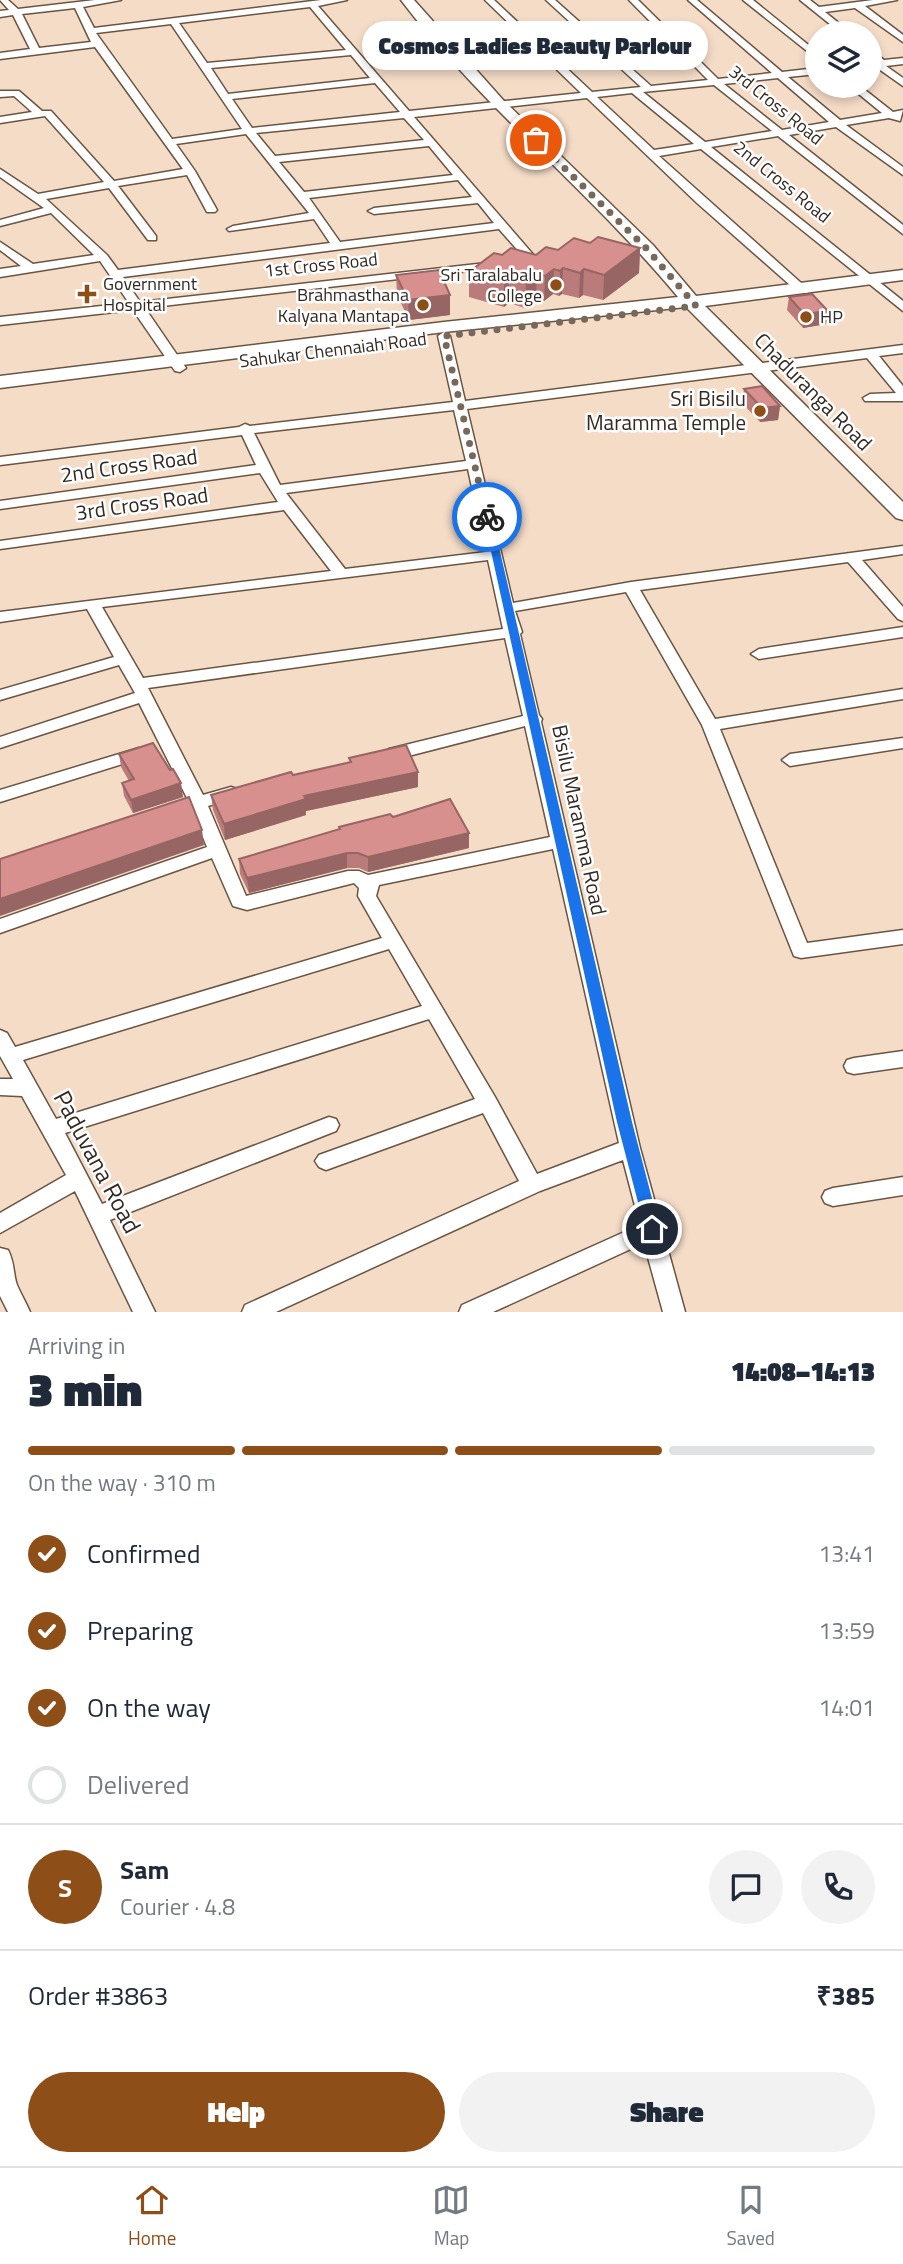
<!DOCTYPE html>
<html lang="en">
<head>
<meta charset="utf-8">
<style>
	:root { --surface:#fff; --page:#f2f2f3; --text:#1f2937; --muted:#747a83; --line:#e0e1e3; --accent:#8e4e17 }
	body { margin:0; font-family:"Titillium Web",sans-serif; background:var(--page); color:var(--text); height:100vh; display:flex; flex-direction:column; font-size:26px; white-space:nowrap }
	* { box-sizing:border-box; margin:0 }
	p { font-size:23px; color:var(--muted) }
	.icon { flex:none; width:38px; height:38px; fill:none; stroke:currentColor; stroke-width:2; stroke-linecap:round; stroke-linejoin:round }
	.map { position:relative; height:1312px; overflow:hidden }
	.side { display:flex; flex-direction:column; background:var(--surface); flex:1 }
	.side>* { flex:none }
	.buttons { position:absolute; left:805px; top:21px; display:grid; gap:14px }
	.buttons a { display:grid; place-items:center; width:77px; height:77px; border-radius:50%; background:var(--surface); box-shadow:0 4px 10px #0003; font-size:35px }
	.pin { position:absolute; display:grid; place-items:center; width:60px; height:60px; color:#fff; margin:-30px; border:4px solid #fff; border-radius:50%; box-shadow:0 2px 7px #0007 }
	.courier { position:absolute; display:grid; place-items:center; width:70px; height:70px; margin:-35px; border:5px solid #1a73e8; border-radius:50%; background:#fff; color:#222; box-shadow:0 2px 9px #0007 }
	.bubble { position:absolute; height:49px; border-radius:24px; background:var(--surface); box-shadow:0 4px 10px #0003; font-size:23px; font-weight:800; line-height:49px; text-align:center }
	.headline em { font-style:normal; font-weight:800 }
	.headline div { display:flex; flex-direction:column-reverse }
	.headline { display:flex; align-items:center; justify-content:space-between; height:119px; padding:0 28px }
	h1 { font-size:46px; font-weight:800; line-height:52px }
	.bar { display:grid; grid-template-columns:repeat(4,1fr); gap:10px 7px; align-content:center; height:84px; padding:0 28px }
	.bar i { height:9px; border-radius:5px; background:var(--line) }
	.bar .active { background:var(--accent) }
	.bar p { grid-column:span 4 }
	.line { display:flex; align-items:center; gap:18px; padding:0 28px; border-top:2px solid var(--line) }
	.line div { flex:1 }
	.round { display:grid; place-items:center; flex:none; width:74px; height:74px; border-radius:37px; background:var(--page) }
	ol { padding:0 28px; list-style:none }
	li { display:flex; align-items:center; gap:21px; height:77px }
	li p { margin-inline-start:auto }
	li .icon { padding:7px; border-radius:50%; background:var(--accent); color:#fff; stroke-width:4 }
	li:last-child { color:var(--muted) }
	li i { width:38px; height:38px; border:4px solid var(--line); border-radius:50% }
	.button { display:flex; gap:14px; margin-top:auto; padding:14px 28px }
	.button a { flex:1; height:80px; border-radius:42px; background:var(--accent); color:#fff; font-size:28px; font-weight:800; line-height:80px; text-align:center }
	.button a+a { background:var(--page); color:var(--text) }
	.tab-bar { display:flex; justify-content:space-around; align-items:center; height:98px; border-top:2px solid var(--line); background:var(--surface); font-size:19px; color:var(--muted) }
	.tab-bar a { display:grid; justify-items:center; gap:4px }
	.tab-bar .active { color:var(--accent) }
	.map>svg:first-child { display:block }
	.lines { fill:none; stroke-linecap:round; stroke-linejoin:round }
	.street-casing { stroke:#6a5543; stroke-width:3 }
	.secondary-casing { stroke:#6a5543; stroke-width:3 }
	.street { fill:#fff; fill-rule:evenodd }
	.secondary { fill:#fff; fill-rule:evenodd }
	.wall { fill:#ba7c7a }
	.shaded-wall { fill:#976563 }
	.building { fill:#d8908e; stroke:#976563; stroke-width:2 }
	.route { fill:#1a73e8 }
	.done { stroke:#77685c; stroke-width:7; stroke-dasharray:0 12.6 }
	.poi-dot { fill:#8e4e17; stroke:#fff; stroke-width:2.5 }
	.labels { text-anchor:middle; stroke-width:5; stroke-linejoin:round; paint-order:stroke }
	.far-street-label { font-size:18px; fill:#332922; stroke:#fff }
	.far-poi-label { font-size:18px; fill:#332922; stroke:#fff; text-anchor:end }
	.street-label { font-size:21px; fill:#332922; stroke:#fff }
	.poi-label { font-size:21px; fill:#332922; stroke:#fff; text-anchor:end }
	.near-street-label { font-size:24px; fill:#332922; stroke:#fff }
</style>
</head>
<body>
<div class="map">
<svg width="903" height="1312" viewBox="0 0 903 1312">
	<rect width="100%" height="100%" fill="#f5dcc7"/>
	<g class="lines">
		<defs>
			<path id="street" d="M0,0H8L18,9L95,0H121L83,7L94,28L321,0H347L318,6L409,111L581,93L485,0H494L592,92L641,87L546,0H555L651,86L708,80L629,0H638L718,79L772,73L688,0H697L782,72L817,68V74L788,77L840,120L882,113L849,86H860L893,112L903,110L900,121L889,118L846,125L903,167V175L836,127L789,135L903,225V234L778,136L711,147L903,301V311L701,149L659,156L809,290L807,293H799L697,203L587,98L414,117L537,259V263H529L499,229L123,277L140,302L495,262L501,265L495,268L145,308L186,368L180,372L175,371L133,310L0,325V317L129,303L100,261L0,277V269L21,266L0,250V242L33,264L94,255L51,213L0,226V220L44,208L0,177V169L38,194L104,182L45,116L0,123V117L32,112L14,96L0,97V91H19L42,111H51L114,181L183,169L95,47L0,59V53L30,49L13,15L0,17V11L9,10ZM310,7L346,50L207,63L179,23ZM75,8L91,42L39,48L22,14ZM171,24L242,129L172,139L96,33ZM351,55L370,78L228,94L211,68ZM778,78L829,122L782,130L724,84ZM375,83L400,112L252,128L232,99ZM714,85L772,131L705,142L643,92ZM632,93L694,144L654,150L597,97ZM404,118L424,140L275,156L256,133ZM246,134L309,213L233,226L227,229L229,231L314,219L330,243L118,270L107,255L46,199L109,188L148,240H156V236L118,186L187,175L207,212H215L217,210L195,171L176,144ZM429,146L453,175L304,192L279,162ZM458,180L472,197L374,208L368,211L374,214L478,203L494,223L340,242L309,198Z
				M743,0H753L817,52V59Z
				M800,0H810L819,7L873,0H897L865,6L903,35V42L855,8L825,12L851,33H841Z
				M870,49L884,60L903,58V64L886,66L903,78V86L876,67L871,66V62L874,61L870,57Z
				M444,332L450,336L465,401L903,345V353L879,356L903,386V401H865L863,398L870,394L896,393L867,358L467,409L513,603L631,582L903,546V554L862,560L903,607V621L898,619L848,562L640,590L715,719L903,689V699L720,729L807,943L903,930V944L801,958L794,956L702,725L626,592L515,611L522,632L520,634L539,715L542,719L541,722L640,1148L685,1312H663L644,1243L493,1312H459L462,1305L640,1225L623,1160L540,1191L276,1312H242L245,1305L519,1181L483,1113L326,1170L319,1167L315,1161L319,1155L475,1099L429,1019L65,1133L102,1204L329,1117L336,1119L339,1125L336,1131L110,1220L155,1312H133L75,1191L0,1233V1213L66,1175L22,1096L0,1095V1079H13L0,1056V1030L7,1033L15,1047L382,938L358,896L359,888L354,883L247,910L233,906L212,858L0,933V919L207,847L192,810L172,816L166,814L163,810L166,806L188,800L139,703L0,748V737L135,693L119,665L0,700V690L114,657L87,609L0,622V612L331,571L284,510L0,549V541L278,502L260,473L0,509V501L256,465L242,435L0,465V457L239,427L245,424L250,426L453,402L438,336ZM454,410L466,461L280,485L254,433ZM468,469L486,552L345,569L286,493ZM488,560L503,629L143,678L102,607ZM505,638L523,716L389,749L381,755L389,761L525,726L550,837L368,875L359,871H348L246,896L208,806L237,797L240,793L237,789L231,787L203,795L148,688ZM553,849L619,1143L537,1174L495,1097L376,896L379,885ZM389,949L422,1006L56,1119L23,1060Z
				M903,627V637L759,659L751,654L759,649Z
				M903,738V748L790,766L782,760L790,754Z
				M139,748L147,753L145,757L0,802V790Z
				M903,1051V1067L854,1074L847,1072L844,1066L847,1060L854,1058Z
				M903,1177V1195L833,1206L825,1203L822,1197L825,1191L833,1188Z
				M0,1248L8,1250C15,1264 13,1274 17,1285C21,1294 26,1303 30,1312H8L0,1296Z"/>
			<path id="secondary" d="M401,0H414L504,101L653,245L696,296L903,270V280L705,306L903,502V520L896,518L686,307L444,332L0,388V376L444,322L678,297C591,192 483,108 401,0Z"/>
		</defs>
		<!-- street casing -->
		<use href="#street" class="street-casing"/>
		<!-- secondary casing -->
		<use href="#secondary" class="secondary-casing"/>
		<!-- street -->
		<use href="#street" class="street"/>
		<!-- secondary -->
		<use href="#secondary" class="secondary"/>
	</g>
	<!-- wall -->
	<path class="wall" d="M590,243L640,248L639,273L603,300L583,295L579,298L562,294L559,296L553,294L544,301L536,299L525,308L509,303L504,307L469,297V272L502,255H536Z
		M396,275L450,295V315L409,320L397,295Z
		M789,297L828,311L826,324L803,328L787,310Z
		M744,389L780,406L778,420L760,422L742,403Z
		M119,754L183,797L133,813L124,796L122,783L129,781L121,767Z
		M349,758L418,787L306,811V815L225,840L213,810L211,795L350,762Z
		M393,817L469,833V848L368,872L359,868H347L249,893L240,874L239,859L340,829L339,827Z"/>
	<!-- shaded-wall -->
	<path class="shaded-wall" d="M640,248L639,273L603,300L604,275Z
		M563,268L562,294L559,296L560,271Z
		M554,269L553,294L544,301L545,276Z
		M584,269L583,295L579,298L580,273Z
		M537,274L536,299L525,308L526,282Z
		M509,277V303L504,307V282Z
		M450,295V315L409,320L408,300Z
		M828,311L826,324L803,328L804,314Z
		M780,406L778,420L760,422L762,408Z
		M418,772V787L306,811V815L225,840L224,824L304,796Z
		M181,783L183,797L133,813L131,800Z
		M202,830L204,845L0,916V899Z
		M469,833V848L368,872V857Z
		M347,853V868L249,893L247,878Z"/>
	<!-- building -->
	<path class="building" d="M598,237L640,248L604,275L584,269L580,273L563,268L560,271L554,269L545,276L537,274L526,282L509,277L504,282L469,272L494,253L502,255L511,248L536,255L546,247L558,250L574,238L590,243Z
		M439,270L450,295L408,300L396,275Z
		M812,294L828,311L804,314L789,297Z
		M762,386L780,406L762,408L744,389Z
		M153,743L170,770L173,769L181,783L131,800L122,783L134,779L119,754Z
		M406,745L418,772L304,796L306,799L224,824L211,795L291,772L293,775L351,762L349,758Z
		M189,797L202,830L0,899V859Z
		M450,799L469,833L368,857L358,853H347L247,878L239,859L340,829L339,827L390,814L393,817Z"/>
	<!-- route -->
	<path class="route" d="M483,515L492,517L632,1122L660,1229L658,1233H647L645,1229L617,1122Z"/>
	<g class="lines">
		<!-- done -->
		<path class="done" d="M487,517L444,336L696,306L647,249L536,140"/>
	</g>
	<!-- markers -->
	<g class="poi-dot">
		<circle cx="556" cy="285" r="7"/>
		<path d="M83.5 283.5h7v7h7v7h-7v7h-7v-7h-7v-7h7z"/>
		<circle cx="423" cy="305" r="7"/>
		<circle cx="806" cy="317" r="7"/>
		<circle cx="760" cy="411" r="7"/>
	</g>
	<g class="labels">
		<!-- far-street labels -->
		<g class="far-street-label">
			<text transform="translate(776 105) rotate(39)" y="6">3rd Cross Road</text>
			<text transform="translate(782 182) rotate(39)" y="6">2nd Cross Road</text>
			<text transform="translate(321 265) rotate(-6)" y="6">1st Cross Road</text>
			<text transform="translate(333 350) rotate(-7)" y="6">Sahukar Chennaiah Road</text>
		</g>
		<!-- far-poi labels -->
		<g class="far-poi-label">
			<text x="542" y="281">Sri Taralabalu<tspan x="542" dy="21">College</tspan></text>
			<text x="103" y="290" text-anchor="start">Government<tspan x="103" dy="21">Hospital</tspan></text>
			<text x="409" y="301">Brahmasthana<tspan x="409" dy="21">Kalyana Mantapa</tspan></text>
			<text x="820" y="323" text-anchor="start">HP</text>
		</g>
		<!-- street labels -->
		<g class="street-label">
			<text transform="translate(813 392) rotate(45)" y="7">Chaduranga Road</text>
			<text transform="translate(129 466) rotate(-8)" y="7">2nd Cross Road</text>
			<text transform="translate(142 504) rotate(-8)" y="7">3rd Cross Road</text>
			<text transform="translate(579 820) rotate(78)" y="7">Bisilu Maramma Road</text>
		</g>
		<!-- poi labels -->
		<g class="poi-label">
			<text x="746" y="406">Sri Bisilu<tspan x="746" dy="24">Maramma Temple</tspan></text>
		</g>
		<!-- near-street labels -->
		<g class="near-street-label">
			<text transform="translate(97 1162) rotate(62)" y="8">Paduvana Road</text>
		</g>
	</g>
</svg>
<div class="buttons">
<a><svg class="icon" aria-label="layers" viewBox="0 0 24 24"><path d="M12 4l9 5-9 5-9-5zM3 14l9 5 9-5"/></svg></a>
</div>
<div class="pin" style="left:536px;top:140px;background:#ea580c"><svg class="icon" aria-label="bag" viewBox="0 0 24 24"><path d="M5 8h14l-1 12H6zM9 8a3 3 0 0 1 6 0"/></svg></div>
<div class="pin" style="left:652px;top:1229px;background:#1f2937"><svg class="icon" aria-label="home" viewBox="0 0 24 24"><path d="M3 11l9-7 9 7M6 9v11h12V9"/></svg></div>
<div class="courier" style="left:487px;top:517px"><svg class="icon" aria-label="bike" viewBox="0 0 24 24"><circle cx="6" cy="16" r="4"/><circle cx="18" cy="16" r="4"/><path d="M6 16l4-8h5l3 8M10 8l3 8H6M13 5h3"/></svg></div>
<div class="bubble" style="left:362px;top:21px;width:346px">Cosmos Ladies Beauty Parlour</div>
</div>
<section class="side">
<div class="headline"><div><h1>3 min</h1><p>Arriving in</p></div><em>14:08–14:13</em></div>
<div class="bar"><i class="active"></i><i class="active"></i><i class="active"></i><i></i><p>On the way · 310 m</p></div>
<ol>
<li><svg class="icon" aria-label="check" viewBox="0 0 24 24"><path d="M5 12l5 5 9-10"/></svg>Confirmed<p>13:41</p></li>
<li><svg class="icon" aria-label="check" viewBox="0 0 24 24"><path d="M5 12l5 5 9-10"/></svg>Preparing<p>13:59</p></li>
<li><svg class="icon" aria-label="check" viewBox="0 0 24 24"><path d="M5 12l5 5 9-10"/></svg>On the way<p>14:01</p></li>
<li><i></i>Delivered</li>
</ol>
<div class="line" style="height:126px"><b class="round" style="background:var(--accent);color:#fff">S</b><div><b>Sam</b><p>Courier · 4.8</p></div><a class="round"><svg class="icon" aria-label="chat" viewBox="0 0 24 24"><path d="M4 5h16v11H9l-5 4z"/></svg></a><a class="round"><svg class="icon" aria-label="phone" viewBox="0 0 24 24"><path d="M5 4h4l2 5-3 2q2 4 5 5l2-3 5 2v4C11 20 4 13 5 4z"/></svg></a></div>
<div class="line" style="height:91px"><div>Order #3863</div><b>₹385</b></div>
<div class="button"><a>Help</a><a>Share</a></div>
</section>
<nav class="tab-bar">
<a class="active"><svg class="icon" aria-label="home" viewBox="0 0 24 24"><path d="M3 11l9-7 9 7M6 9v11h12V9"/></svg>Home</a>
<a><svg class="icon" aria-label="map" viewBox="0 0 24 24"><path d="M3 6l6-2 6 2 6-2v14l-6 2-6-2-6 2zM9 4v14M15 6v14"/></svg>Map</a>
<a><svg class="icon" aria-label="saved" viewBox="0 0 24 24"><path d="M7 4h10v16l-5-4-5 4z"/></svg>Saved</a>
</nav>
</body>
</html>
